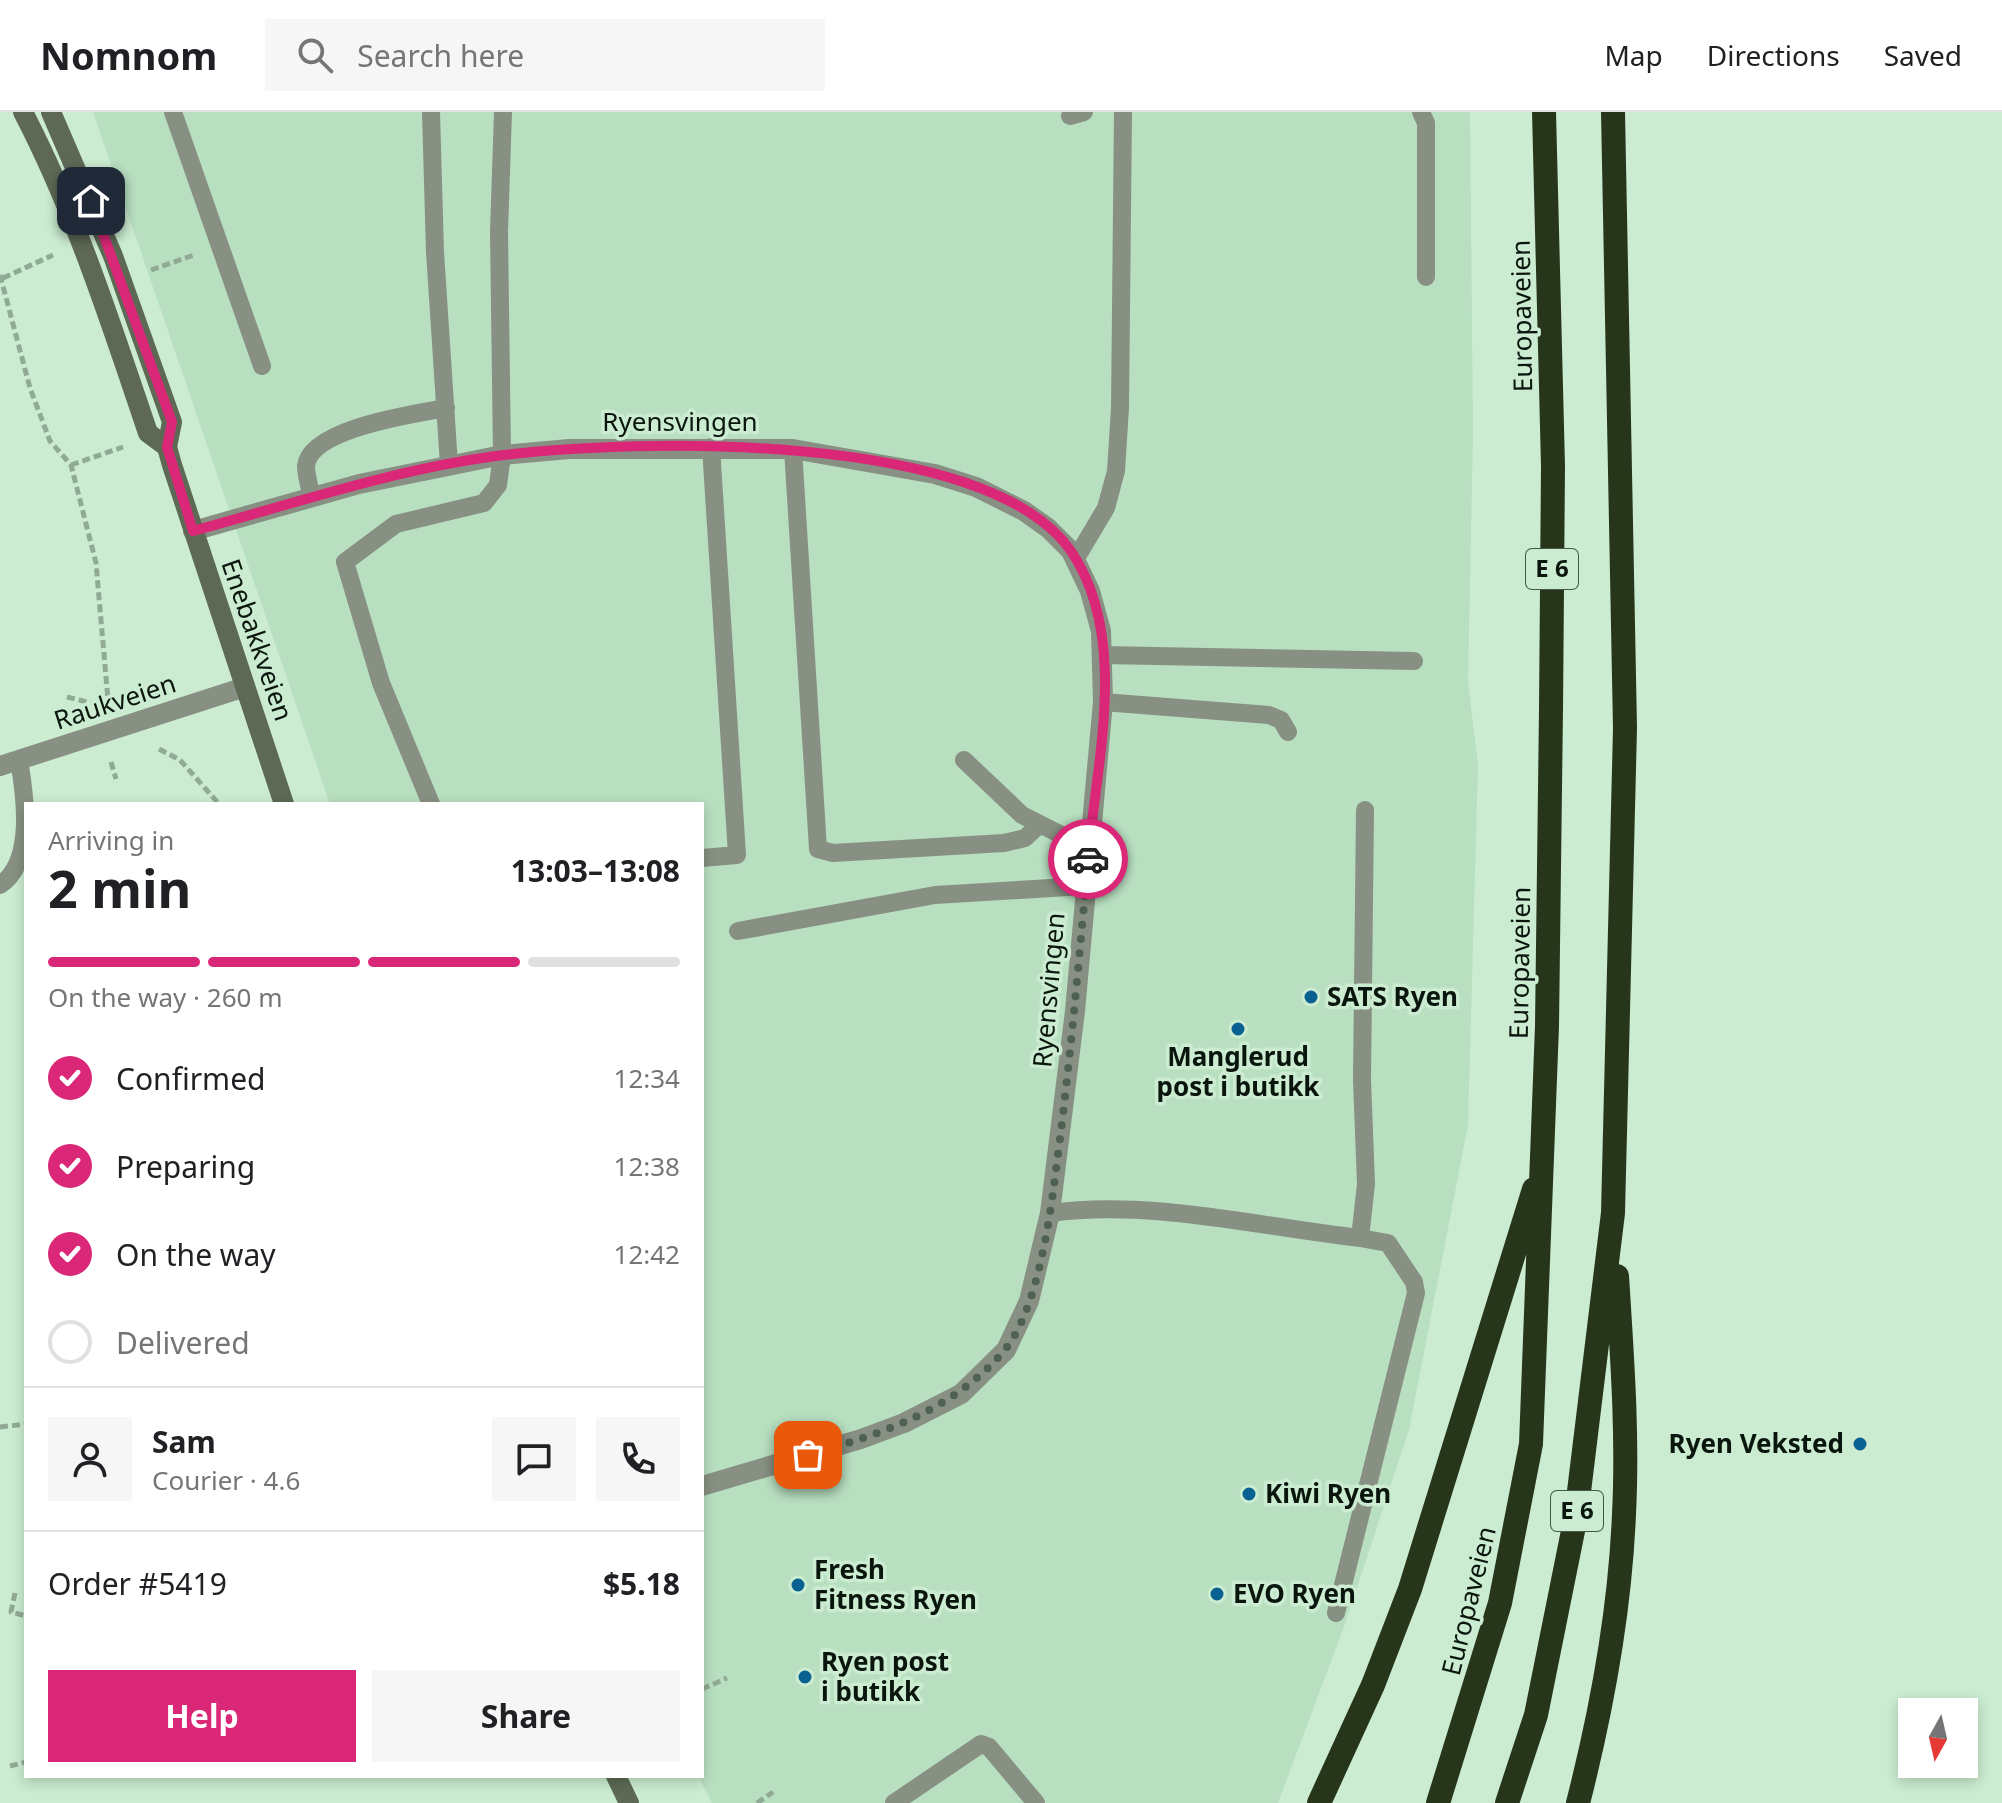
<!DOCTYPE html>
<html lang="en">
<head>
<meta charset="utf-8">
<style>
	:root { --surface:#fff; --page:#f6f6f6; --text:#202124; --muted:#757577; --line:#e0e0e0; --accent:#db2777 }
	body { margin:0; font-family:"Noto Sans",sans-serif; background:var(--page); color:var(--text); height:100vh; display:flex; flex-direction:column; font-size:30px; white-space:nowrap }
	* { box-sizing:border-box; margin:0 }
	p { font-size:26px; color:var(--muted) }
	.icon { flex:none; width:44px; height:44px; fill:none; stroke:currentColor; stroke-width:2; stroke-linecap:round; stroke-linejoin:round }
	.map { position:relative; flex:1; overflow:hidden }
	.sheet { position:absolute; left:24px; top:690px; width:680px; height:976px; display:flex; flex-direction:column; background:var(--surface); border-radius:0px; box-shadow:0 4px 12px #0003 }
	.sheet>* { flex:none }
	.needle { width:52px; rotate:188deg }
	.buttons { position:absolute; left:1898px; top:1586px; display:grid; gap:16px }
	.buttons a { display:grid; place-items:center; width:80px; height:80px; border-radius:0px; background:var(--surface); box-shadow:0 4px 12px #0003; font-size:40px }
	.pin { position:absolute; display:grid; place-items:center; width:68px; height:68px; color:#fff; margin:-34px; border-radius:16px; box-shadow:0 4px 12px #0006 }
	.courier { position:absolute; display:grid; place-items:center; width:80px; height:80px; margin:-40px; border:6px solid #db2777; border-radius:50%; background:#fff; color:#222; box-shadow:0 2px 10px #0007 }
	.overview em { font-style:normal; font-weight:700 }
	.overview div { display:flex; flex-direction:column-reverse }
	.overview { display:flex; align-items:center; justify-content:space-between; height:136px; padding:0 24px }
	h1 { font-size:52px; font-weight:700; line-height:60px }
	.bar { display:grid; grid-template-columns:repeat(4,1fr); gap:12px 8px; align-content:center; height:96px; padding:0 24px }
	.bar i { height:10px; border-radius:6px; background:var(--line) }
	.bar .active { background:var(--accent) }
	.bar p { grid-column:span 4 }
	.line { display:flex; align-items:center; gap:20px; padding:0 24px; border-top:2px solid var(--line) }
	.line div { flex:1 }
	.round { display:grid; place-items:center; flex:none; width:84px; height:84px; border-radius:0px; background:var(--page) }
	ol { padding:0 24px; list-style:none }
	li { display:flex; align-items:center; gap:24px; height:88px }
	li p { margin-inline-start:auto }
	li .icon { padding:8px; border-radius:50%; background:var(--accent); color:#fff; stroke-width:4 }
	li:last-child { color:var(--muted) }
	li i { width:44px; height:44px; border:4px solid var(--line); border-radius:50% }
	.button { display:flex; gap:16px; margin-top:auto; padding:16px 24px }
	.button a { flex:1; height:92px; border-radius:0px; background:var(--accent); color:#fff; font-size:32px; font-weight:700; line-height:92px; text-align:center }
	.button a+a { background:var(--page); color:var(--text) }
	header { display:flex; align-items:center; gap:48px; box-sizing:border-box; height:112px; padding:0 40px; background:var(--surface); border-bottom:2px solid var(--line) }
	header strong { font-size:38px }
	nav { display:flex; gap:44px; margin-inline-start:auto; font-size:28px }
	.search { width:560px; height:72px; background:var(--page); display:flex; align-items:center; gap:20px; box-sizing:border-box; padding:0 28px; border-radius:0px; color:var(--muted); font-size:30px }
	.map>svg:first-child { display:block }
	.built { fill:#b8dfc0 }
	.lines { fill:none; stroke-linecap:round; stroke-linejoin:round }
	.path { stroke:#90aa95; stroke-width:5; stroke-dasharray:8 4; stroke-linecap:butt }
	.lane { stroke:#879082; stroke-width:18 }
	.street { stroke:#879082; stroke-width:20 }
	.secondary { stroke:#5d6955; stroke-width:20 }
	.highway { stroke:#27361b; stroke-width:24 }
	.done { stroke:#4e6152; stroke-width:8; stroke-dasharray:0 14.4 }
	.route { stroke:#db2777; stroke-width:10 }
	.poi-dot { fill:#096192; stroke:#cbecd1; stroke-width:3 }
	.labels { text-anchor:middle; stroke-width:7; stroke-linejoin:round; paint-order:stroke }
	.shield { fill:#cbecd1; stroke:#445648; stroke-width:2 }
	.shield-label { font-size:24px; font-weight:bold; fill:#0a160d }
	.street-label { font-size:26px; fill:#0a160d; stroke:#cbecd1 }
	.poi-label { font-size:26px; font-weight:bold; fill:#0a160d; stroke:#cbecd1; text-anchor:start }
</style>
</head>
<body>
<header>
<strong>Nomnom</strong>
<div class="search"><svg class="icon" aria-label="search" viewBox="0 0 24 24"><circle cx="10" cy="10" r="6"/><path d="M15 15l6 6"/></svg>Search here</div>
<nav><a>Map</a><a>Directions</a><a>Saved</a></nav>
</header>
<div class="map">
<svg width="2002" height="1691" viewBox="0 0 2002 1691">
	<rect width="100%" height="100%" fill="#cbecd1"/>
	<!-- built -->
	<path class="built" d="M93,0H1470L1473,320L1468,570L1478,652L1468,1013L1409,1318L1345,1512L1278,1691H712L698,1664H702V692H330Z"/>
	<g class="lines">
		<!-- path -->
		<path class="path" d="M151,158L194,143
			M0,163L30,276L50,329L71,353L96,451L108,588
			M3,166L53,143
			M71,353L123,335
			M67,585L91,591
			M159,637L180,648L219,692
			M111,650L116,667
			M0,1315L26,1312
			M15,1481L11,1500L26,1504
			M702,1577L727,1566
			M10,1654L26,1650
			M757,1691L773,1680"/>
		<!-- lane -->
		<path class="lane" d="M173,0L262,254
			M431,0L435,140L449,353
			M1421,0L1426,11V165
			M1070,4L1084,0
			M793,337L818,737L833,741L1004,731L1025,726L1039,713
			M312,385C310,376 306,364 306,354C310,316 416,302 446,296
			M1075,448L1106,396L1116,359L1120,296L1123,0
			M1103,543L1414,549
			M1103,590L1269,603L1281,608L1288,620
			M964,648L1022,703L1089,737
			M431,692L381,571L345,450L396,412L484,391L498,373L502,343L499,120L503,0
			M702,746L737,743L711,335
			M0,773C35,750 25,683 19,648
			M738,819L935,783L1085,774
			M1050,1101C1150,1087 1260,1115 1360,1126L1366,1072L1362,968L1365,698
			M1336,1501L1416,1181L1414,1170L1388,1131L1360,1126
			M894,1691L981,1632L989,1635L1036,1691"/>
		<!-- street -->
		<path class="street" d="M193,419L359,372L502,343L569,337H793L935,362L976,375L1024,399L1048,416L1071,439L1090,479L1101,519L1103,590L1075,899L1050,1101L1029,1189L1006,1238L961,1282L904,1311L861,1327L702,1374
			M0,654L245,575"/>
		<!-- secondary -->
		<path class="secondary" d="M23,0C76,102 111,212 148,321L167,335
			M51,0L113,144L172,310L167,335L172,353L284,692
			M616,1664L629,1691"/>
		<!-- highway -->
		<path class="highway" d="M1319,1691L1373,1573L1410,1477L1534,1077
			M1438,1691L1500,1491L1531,1332L1547,914L1551,597L1553,354L1544,0
			M1507,1691L1536,1603L1576,1404L1613,1101L1625,616L1613,0
			M1578,1691C1602,1597 1620,1499 1624,1402C1628,1322 1622,1243 1617,1164"/>
	</g>
	<g class="lines">
		<!-- done -->
		<path class="done" d="M808,1343C881,1322 952,1299 1003,1240C1043,1194 1053,1078 1061,1019C1072,928 1080,838 1088,747"/>
		<!-- route -->
		<path class="route" d="M91,89L172,310L167,335L193,419C296,391 398,356 504,343C636,327 987,318 1071,439C1130,526 1096,651 1088,747"/>
	</g>
	<!-- markers -->
	<g class="poi-dot">
		<circle cx="1311" cy="885" r="8"/>
		<circle cx="1238" cy="917" r="8"/>
		<circle cx="1860" cy="1332" r="8"/>
		<circle cx="1249" cy="1382" r="8"/>
		<circle cx="798" cy="1473" r="8"/>
		<circle cx="1217" cy="1482" r="8"/>
		<circle cx="805" cy="1565" r="8"/>
	</g>
	<g class="labels">
		<!-- shield labels -->
		<g class="shield">
			<rect x="1526" y="437" width="52" height="40" rx="6"/>
			<rect x="1551" y="1379" width="52" height="40" rx="6"/>
		</g>
		<g class="shield-label">
			<text x="1552" y="465">E 6</text>
			<text x="1577" y="1407">E 6</text>
		</g>
		<!-- street labels -->
		<g class="street-label">
			<text transform="translate(1522 204) rotate(-91)" y="9">Europaveien</text>
			<text x="680" y="319">Ryensvingen</text>
			<text transform="translate(257 528) rotate(71)" y="9">Enebakkveien</text>
			<text transform="translate(115 590) rotate(-18)" y="9">Raukveien</text>
			<text transform="translate(1520 851) rotate(-89)" y="9">Europaveien</text>
			<text transform="translate(1049 878) rotate(-85)" y="9">Ryensvingen</text>
			<text transform="translate(1469 1489) rotate(-76)" y="9">Europaveien</text>
		</g>
		<!-- poi labels -->
		<g class="poi-label">
			<text x="1327" y="894">SATS Ryen</text>
			<text x="1238" y="954" text-anchor="middle">Manglerud<tspan x="1238" dy="30">post i butikk</tspan></text>
			<text x="1844" y="1341" text-anchor="end">Ryen Veksted</text>
			<text x="1265" y="1391">Kiwi Ryen</text>
			<text x="814" y="1467">Fresh<tspan x="814" dy="30">Fitness Ryen</tspan></text>
			<text x="1233" y="1491">EVO Ryen</text>
			<text x="821" y="1559">Ryen post<tspan x="821" dy="30">i butikk</tspan></text>
		</g>
	</g>
</svg>
<div class="buttons">
<a><svg class="needle" viewBox="-14 -14 28 28"><path d="M0-13l5 13h-10z" fill="#e53935"/><path d="M0 13l5-13h-10z" fill="#757577"/></svg></a>
</div>
<div class="pin" style="left:808px;top:1343px;background:#ea580c"><svg class="icon" aria-label="bag" viewBox="0 0 24 24"><path d="M5 8h14l-1 12H6zM9 8a3 3 0 0 1 6 0"/></svg></div>
<div class="pin" style="left:91px;top:89px;background:#1f2937"><svg class="icon" aria-label="home" viewBox="0 0 24 24"><path d="M3 11l9-7 9 7M6 9v11h12V9"/></svg></div>
<div class="courier" style="left:1088px;top:747px"><svg class="icon" aria-label="car" viewBox="0 0 24 24"><path d="M5 17H2v-5l4-1 3-4h7l3 4 3 1v5h-3M9 17h6M6 11h13"/><circle cx="7" cy="17" r="2"/><circle cx="17" cy="17" r="2"/></svg></div>
<section class="sheet">
<div class="overview"><div><h1>2 min</h1><p>Arriving in</p></div><em>13:03–13:08</em></div>
<div class="bar"><i class="active"></i><i class="active"></i><i class="active"></i><i></i><p>On the way · 260 m</p></div>
<ol>
<li><svg class="icon" aria-label="check" viewBox="0 0 24 24"><path d="M5 12l5 5 9-10"/></svg>Confirmed<p>12:34</p></li>
<li><svg class="icon" aria-label="check" viewBox="0 0 24 24"><path d="M5 12l5 5 9-10"/></svg>Preparing<p>12:38</p></li>
<li><svg class="icon" aria-label="check" viewBox="0 0 24 24"><path d="M5 12l5 5 9-10"/></svg>On the way<p>12:42</p></li>
<li><i></i>Delivered</li>
</ol>
<div class="line" style="height:144px"><a class="round"><svg class="icon" aria-label="person" viewBox="0 0 24 24"><circle cx="12" cy="8" r="4"/><path d="M4 21q1-7 8-7t8 7"/></svg></a><div><b>Sam</b><p>Courier · 4.6</p></div><a class="round"><svg class="icon" aria-label="chat" viewBox="0 0 24 24"><path d="M4 5h16v11H9l-5 4z"/></svg></a><a class="round"><svg class="icon" aria-label="phone" viewBox="0 0 24 24"><path d="M5 4h4l2 5-3 2q2 4 5 5l2-3 5 2v4C11 20 4 13 5 4z"/></svg></a></div>
<div class="line" style="height:104px"><div>Order #5419</div><b>$5.18</b></div>
<div class="button"><a>Help</a><a>Share</a></div>
</section>
</div>
</body>
</html>
